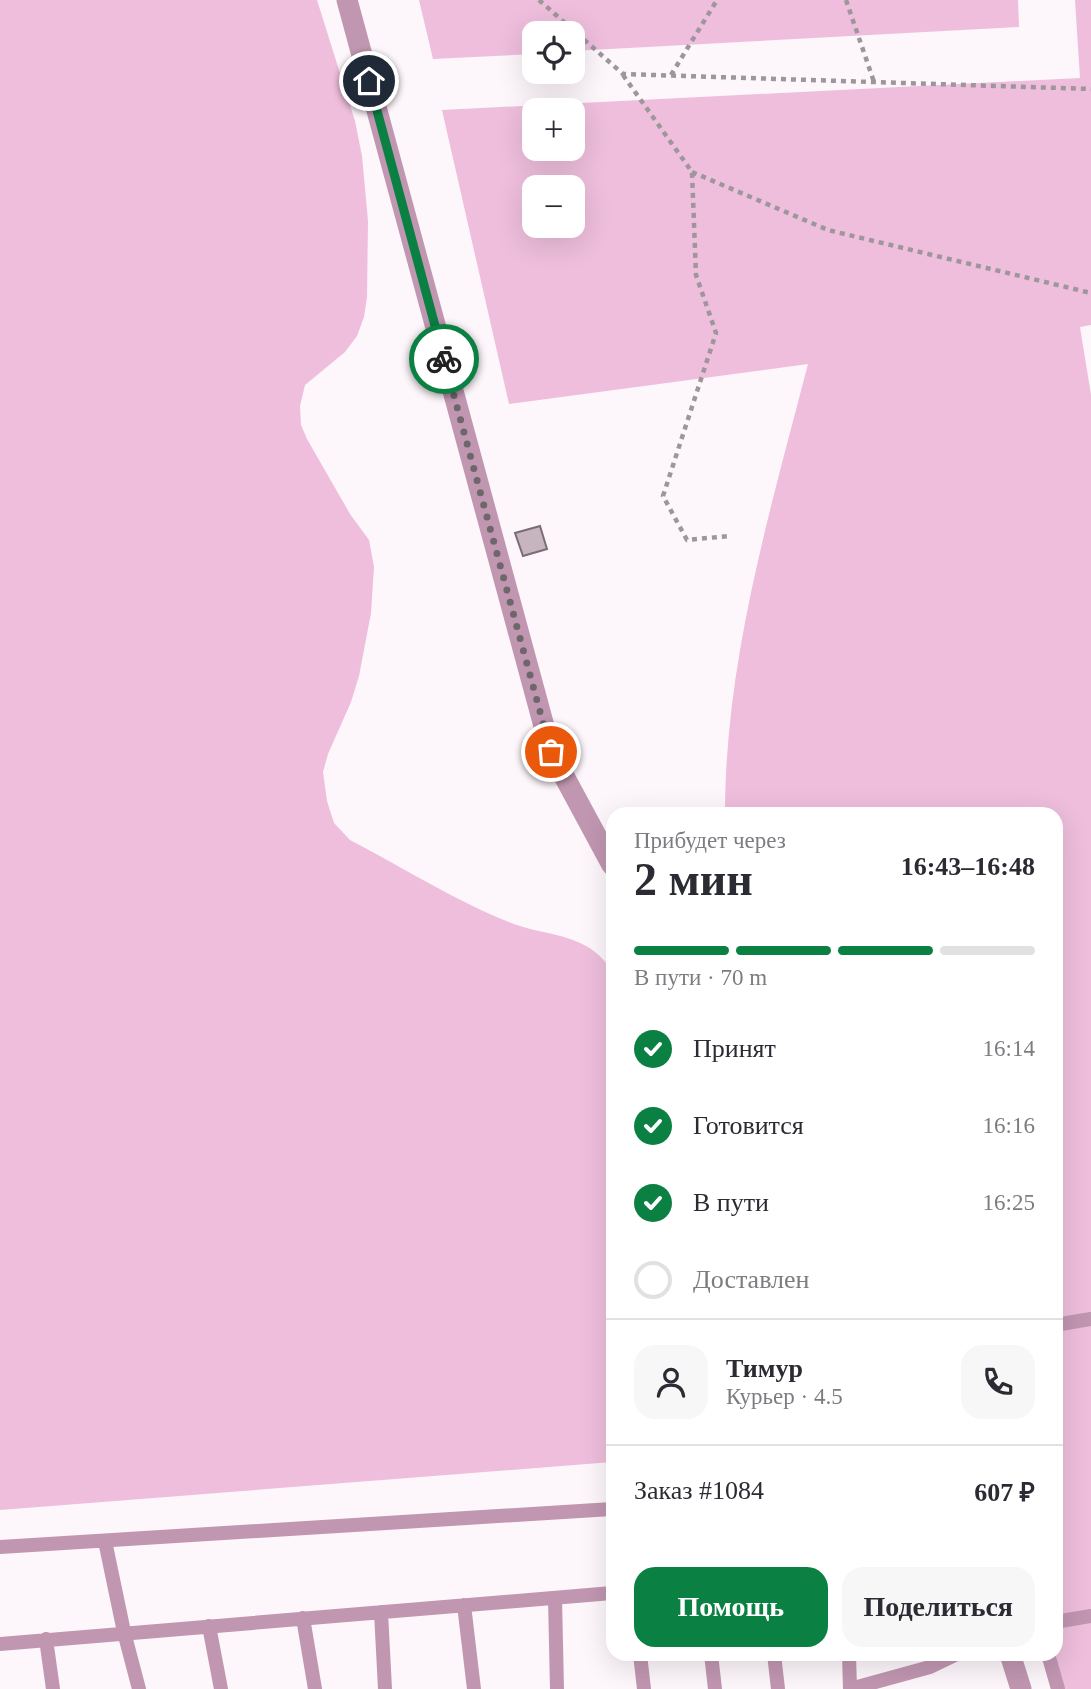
<!DOCTYPE html>
<html lang="ru">
<head>
<meta charset="utf-8">
<style>
	:root { --surface:#fff; --page:#f7f7f7; --text:#2b2b33; --muted:#7c7c81; --line:#e1e1e2; --accent:#0b8043 }
	body { margin:0; font-family:"Times New Roman",serif; background:var(--page); color:var(--text); height:100vh; display:flex; flex-direction:column; font-size:26px; white-space:nowrap }
	* { box-sizing:border-box; margin:0 }
	p { font-size:23px; color:var(--muted) }
	.icon { flex:none; width:38px; height:38px; fill:none; stroke:currentColor; stroke-width:2; stroke-linecap:round; stroke-linejoin:round }
	.map { position:relative; flex:1; overflow:hidden }
	.drawer { position:absolute; left:606px; top:807px; width:457px; height:854px; display:flex; flex-direction:column; background:var(--surface); border-radius:21px; box-shadow:0 7px 28px #0002 }
	.drawer>* { flex:none }
	.tools { position:absolute; left:522px; top:21px; display:grid; gap:14px }
	.tools a { display:grid; place-items:center; width:63px; height:63px; border-radius:14px; background:var(--surface); box-shadow:0 7px 28px #0002; font-size:35px }
	.pin { position:absolute; display:grid; place-items:center; width:60px; height:60px; color:#fff; margin:-30px; border:4px solid #fff; border-radius:50%; box-shadow:0 2px 7px #0007 }
	.courier { position:absolute; display:grid; place-items:center; width:70px; height:70px; margin:-35px; border:5px solid #0b8043; border-radius:50%; background:#fff; color:#222; box-shadow:0 2px 9px #0007 }
	.summary em { font-style:normal; font-weight:600 }
	.summary div { display:flex; flex-direction:column-reverse }
	.summary { display:flex; align-items:center; justify-content:space-between; height:119px; padding:0 28px }
	h1 { font-size:46px; font-weight:600; line-height:52px }
	.bar { display:grid; grid-template-columns:repeat(4,1fr); gap:10px 7px; align-content:center; height:84px; padding:0 28px }
	.bar i { height:9px; border-radius:5px; background:var(--line) }
	.bar .on { background:var(--accent) }
	.bar p { grid-column:span 4 }
	.line { display:flex; align-items:center; gap:18px; padding:0 28px; border-top:2px solid var(--line) }
	.line div { flex:1 }
	.round { display:grid; place-items:center; flex:none; width:74px; height:74px; border-radius:21px; background:var(--page) }
	ol { padding:0 28px; list-style:none }
	li { display:flex; align-items:center; gap:21px; height:77px }
	li p { margin-inline-start:auto }
	li .icon { padding:7px; border-radius:50%; background:var(--accent); color:#fff; stroke-width:4 }
	li:last-child { color:var(--muted) }
	li i { width:38px; height:38px; border:4px solid var(--line); border-radius:50% }
	.primary-button { display:flex; gap:14px; margin-top:auto; padding:14px 28px }
	.primary-button a { flex:1; height:80px; border-radius:21px; background:var(--accent); color:#fff; font-size:28px; font-weight:600; line-height:80px; text-align:center }
	.primary-button a+a { background:var(--page); color:var(--text) }
	.map>svg:first-child { display:block }
	.green { fill:#eebedc; fill-rule:evenodd }
	.building { fill:#c6b5bf; stroke:#7b6c75; stroke-width:2 }
	.lines { fill:none; stroke-linecap:round; stroke-linejoin:round }
	.path { stroke:#9d969b; stroke-width:4.5; stroke-dasharray:5 5; stroke-linecap:butt }
	.lane { stroke:#c196b1; stroke-width:14 }
	.street { stroke:#c196b1; stroke-width:21 }
	.done { stroke:#6d676b; stroke-width:7; stroke-dasharray:0 12.6 }
	.route { stroke:#0b8043; stroke-width:9 }
</style>
</head>
<body>
<div class="map">
<svg width="1091" height="1689" viewBox="0 0 1091 1689">
	<rect width="100%" height="100%" fill="#fdf6fb"/>
	<!-- green -->
	<path class="green" d="M0,0H317L355,121L362,156L368,221L367,297L364,317L357,336L345,352L305,385L300,406L301,425L307,439L350,514L369,540L374,567L371,613L359,676L351,702L328,754L323,772L327,801L334,823L350,840C394,863 438,890 483,911C500,919 517,926 534,930C566,937 593,941 612,971V1462L0,1510Z
		M419,0H1018L1019,27L572,51V33H534V54L433,59Z
		M1075,0H1091V325L1080,327L1091,395V1689H1062L1055,1652V814H725C725,661 770,511 808,364L509,404L442,110L1080,78ZM534,110H572V149H534ZM534,187H572V226H534Z"/>
	<!-- building -->
	<path class="building" d="M540,526L547,549L523,556L515,533Z"/>
	<g class="lines">
		<!-- path -->
		<path class="path" d="M539,0L623,74L1091,89
			M846,0L874,82
			M623,75L692,172L696,275L716,333L663,496L687,540L729,536
			M671,75L717,0
			M692,172L828,230L1091,293"/>
		<!-- lane -->
		<path class="lane" d="M1055,1325L1091,1319
			M105,1541L124,1632L139,1689
			M0,1547L612,1509
			M555,1598L557,1689
			M464,1605L474,1689
			M381,1612L385,1689
			M303,1618L315,1689
			M1055,1622L1091,1616
			M209,1626L221,1689
			M46,1639L53,1689
			M0,1644L612,1593
			M640,1654L644,1689
			M711,1654L715,1689
			M774,1654L778,1689
			M849,1654L850,1689
			M1048,1654L1058,1689
			M850,1689L930,1667L957,1654"/>
		<!-- street -->
		<path class="street" d="M347,0L551,752L612,865
			M1010,1654L1021,1689"/>
	</g>
	<g class="lines">
		<!-- done -->
		<path class="done" d="M444,359L551,752"/>
		<!-- route -->
		<path class="route" d="M369,81L444,359"/>
	</g>
</svg>
<div class="tools">
<a><svg class="icon" aria-label="locate" viewBox="0 0 24 24"><circle cx="12" cy="12" r="6"/><path d="M12 2v4M12 18v4M2 12h4M18 12h4"/></svg></a>
<a>+</a>
<a>−</a>
</div>
<div class="pin" style="left:551px;top:752px;background:#ea580c"><svg class="icon" aria-label="bag" viewBox="0 0 24 24"><path d="M5 8h14l-1 12H6zM9 8a3 3 0 0 1 6 0"/></svg></div>
<div class="pin" style="left:369px;top:81px;background:#1f2937"><svg class="icon" aria-label="home" viewBox="0 0 24 24"><path d="M3 11l9-7 9 7M6 9v11h12V9"/></svg></div>
<div class="courier" style="left:444px;top:359px"><svg class="icon" aria-label="bike" viewBox="0 0 24 24"><circle cx="6" cy="16" r="4"/><circle cx="18" cy="16" r="4"/><path d="M6 16l4-8h5l3 8M10 8l3 8H6M13 5h3"/></svg></div>
<section class="drawer">
<div class="summary"><div><h1>2 мин</h1><p>Прибудет через</p></div><em>16:43–16:48</em></div>
<div class="bar"><i class="on"></i><i class="on"></i><i class="on"></i><i></i><p>В пути · 70 m</p></div>
<ol>
<li><svg class="icon" aria-label="check" viewBox="0 0 24 24"><path d="M5 12l5 5 9-10"/></svg>Принят<p>16:14</p></li>
<li><svg class="icon" aria-label="check" viewBox="0 0 24 24"><path d="M5 12l5 5 9-10"/></svg>Готовится<p>16:16</p></li>
<li><svg class="icon" aria-label="check" viewBox="0 0 24 24"><path d="M5 12l5 5 9-10"/></svg>В пути<p>16:25</p></li>
<li><i></i>Доставлен</li>
</ol>
<div class="line" style="height:126px"><a class="round"><svg class="icon" aria-label="person" viewBox="0 0 24 24"><circle cx="12" cy="8" r="4"/><path d="M4 21q1-7 8-7t8 7"/></svg></a><div><b>Тимур</b><p>Курьер · 4.5</p></div><a class="round"><svg class="icon" aria-label="phone" viewBox="0 0 24 24"><path d="M5 4h4l2 5-3 2q2 4 5 5l2-3 5 2v4C11 20 4 13 5 4z"/></svg></a></div>
<div class="line" style="height:91px"><div>Заказ #1084</div><b>607 ₽</b></div>
<div class="primary-button"><a>Помощь</a><a>Поделиться</a></div>
</section>
</div>
</body>
</html>
